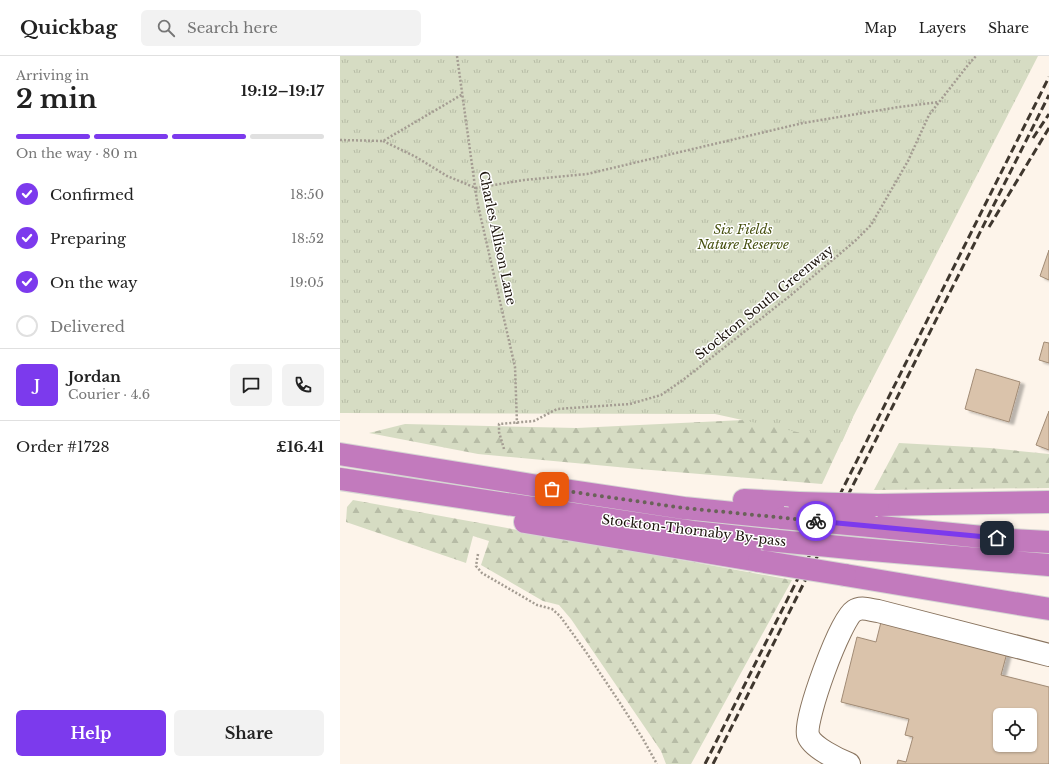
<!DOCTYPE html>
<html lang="en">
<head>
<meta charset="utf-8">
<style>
	:root { --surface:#fff; --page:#f2f2f2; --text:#222; --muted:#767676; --line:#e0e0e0; --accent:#7c3aed }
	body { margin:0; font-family:"Libre Baskerville",serif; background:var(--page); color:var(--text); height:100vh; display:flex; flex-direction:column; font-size:15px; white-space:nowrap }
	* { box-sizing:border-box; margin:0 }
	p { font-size:13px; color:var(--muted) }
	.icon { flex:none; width:22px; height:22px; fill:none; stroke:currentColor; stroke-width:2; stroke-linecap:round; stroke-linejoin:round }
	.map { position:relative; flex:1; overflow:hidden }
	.details { display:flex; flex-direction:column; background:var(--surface); width:340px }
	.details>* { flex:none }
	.controls { position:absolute; left:653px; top:652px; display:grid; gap:8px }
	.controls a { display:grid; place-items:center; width:44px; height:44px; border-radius:6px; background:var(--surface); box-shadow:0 1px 3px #0004; font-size:20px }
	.pin { position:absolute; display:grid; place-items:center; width:34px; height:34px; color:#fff; margin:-17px; border-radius:8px; box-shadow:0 2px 6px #0006 }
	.courier { position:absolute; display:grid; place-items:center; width:40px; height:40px; margin:-20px; border:3px solid #7c3aed; border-radius:50%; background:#fff; color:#222; box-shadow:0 1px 5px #0007 }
	.overview em { font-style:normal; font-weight:700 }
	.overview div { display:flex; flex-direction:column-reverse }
	.overview { display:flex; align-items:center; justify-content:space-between; height:68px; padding:0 16px }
	h1 { font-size:26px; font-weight:700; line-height:30px }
	.bar { display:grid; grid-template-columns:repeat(4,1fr); gap:6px 4px; align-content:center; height:48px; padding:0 16px }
	.bar i { height:5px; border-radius:3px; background:var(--line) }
	.bar .selected { background:var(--accent) }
	.bar p { grid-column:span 4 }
	.line { display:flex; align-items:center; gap:10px; padding:0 16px; border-top:1px solid var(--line) }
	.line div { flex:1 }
	.round { display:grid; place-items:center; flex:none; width:42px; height:42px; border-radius:6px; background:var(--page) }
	ol { padding:0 16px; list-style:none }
	li { display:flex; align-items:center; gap:12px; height:44px }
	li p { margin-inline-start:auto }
	li .icon { padding:4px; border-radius:50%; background:var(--accent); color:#fff; stroke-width:4 }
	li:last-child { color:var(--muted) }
	li i { width:22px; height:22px; border:2px solid var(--line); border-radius:50% }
	.button { display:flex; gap:8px; margin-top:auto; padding:8px 16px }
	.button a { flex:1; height:46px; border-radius:6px; background:var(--accent); color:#fff; font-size:16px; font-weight:700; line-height:46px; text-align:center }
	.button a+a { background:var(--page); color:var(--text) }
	header { display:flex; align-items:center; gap:24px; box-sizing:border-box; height:56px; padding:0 20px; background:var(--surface); border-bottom:1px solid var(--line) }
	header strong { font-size:19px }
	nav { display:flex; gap:22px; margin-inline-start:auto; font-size:14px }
	.search { width:280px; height:36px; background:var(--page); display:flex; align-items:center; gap:10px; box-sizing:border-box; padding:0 14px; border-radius:6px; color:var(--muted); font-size:15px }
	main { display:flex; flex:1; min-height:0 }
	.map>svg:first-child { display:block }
	.forest { fill:url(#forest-firs) }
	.park { fill:url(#park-tufts) }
	.building { fill:#dac3ab; stroke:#a18b75; fill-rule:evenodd; filter:url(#shadow) }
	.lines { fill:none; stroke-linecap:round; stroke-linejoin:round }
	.minor-casing { stroke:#88735e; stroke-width:24 }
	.highway-casing { stroke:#d6d5d3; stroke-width:24 }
	.path { stroke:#a49c92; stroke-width:2.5; stroke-dasharray:2 2; stroke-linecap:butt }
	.minor { stroke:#fff; stroke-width:22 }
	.highway { stroke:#c27abd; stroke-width:22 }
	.rail { stroke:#3f372e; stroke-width:3; stroke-dasharray:8 4; stroke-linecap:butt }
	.highway-bridge-casing { stroke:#d6d5d3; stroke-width:24; stroke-linecap:butt }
	.highway-bridge { stroke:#c27abd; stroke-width:22 }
	.done { stroke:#6a6259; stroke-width:4; stroke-dasharray:0 7.2 }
	.route { stroke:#7c3aed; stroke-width:5 }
	.labels { text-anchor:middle; stroke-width:3; stroke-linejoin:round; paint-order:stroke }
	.park-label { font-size:13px; font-style:italic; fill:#46500f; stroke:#fff }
	.street-label { font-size:13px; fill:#1b130b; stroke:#fff }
</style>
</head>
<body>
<header>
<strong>Quickbag</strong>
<div class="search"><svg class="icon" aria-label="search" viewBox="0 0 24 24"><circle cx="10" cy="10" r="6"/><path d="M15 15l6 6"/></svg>Search here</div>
<nav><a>Map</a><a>Layers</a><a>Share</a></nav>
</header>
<main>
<section class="details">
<div class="overview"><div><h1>2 min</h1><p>Arriving in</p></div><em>19:12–19:17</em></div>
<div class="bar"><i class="selected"></i><i class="selected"></i><i class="selected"></i><i></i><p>On the way · 80 m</p></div>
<ol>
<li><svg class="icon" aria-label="check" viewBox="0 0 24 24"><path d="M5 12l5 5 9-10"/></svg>Confirmed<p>18:50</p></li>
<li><svg class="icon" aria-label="check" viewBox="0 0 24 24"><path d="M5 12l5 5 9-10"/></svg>Preparing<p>18:52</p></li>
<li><svg class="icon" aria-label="check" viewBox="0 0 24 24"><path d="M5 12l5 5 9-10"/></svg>On the way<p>19:05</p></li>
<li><i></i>Delivered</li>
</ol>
<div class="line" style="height:72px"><b class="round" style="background:var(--accent);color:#fff">J</b><div><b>Jordan</b><p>Courier · 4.6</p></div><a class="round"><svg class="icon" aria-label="chat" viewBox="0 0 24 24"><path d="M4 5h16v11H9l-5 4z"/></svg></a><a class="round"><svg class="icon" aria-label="phone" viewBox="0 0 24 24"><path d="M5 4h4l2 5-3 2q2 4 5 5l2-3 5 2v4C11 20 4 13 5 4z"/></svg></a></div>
<div class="line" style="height:52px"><div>Order #1728</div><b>£16.41</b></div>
<div class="button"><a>Help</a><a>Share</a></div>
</section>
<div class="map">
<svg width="709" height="708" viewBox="0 0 709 708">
	<defs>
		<pattern id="forest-firs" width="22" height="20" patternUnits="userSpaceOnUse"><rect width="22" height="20" fill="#d6dcc3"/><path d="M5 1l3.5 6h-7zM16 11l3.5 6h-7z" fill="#b7bca6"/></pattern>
		<pattern id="park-tufts" width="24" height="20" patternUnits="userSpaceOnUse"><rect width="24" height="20" fill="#d6dcc3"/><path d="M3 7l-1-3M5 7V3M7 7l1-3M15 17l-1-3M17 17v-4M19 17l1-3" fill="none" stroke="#b7bca6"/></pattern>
		<filter id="shadow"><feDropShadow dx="4.5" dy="2.5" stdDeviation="1" flood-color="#0004"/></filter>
	</defs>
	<rect width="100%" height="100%" fill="#fdf4ea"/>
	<!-- forest -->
	<path class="forest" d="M464,361H513L482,428L299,413L138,398L29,377L65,368L237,372Z
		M559,387L650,392L709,398V432L534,434Z
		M13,444L452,524L351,708H326L321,695L231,563L219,549L203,545L141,509L149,485L133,480L126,507L6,466L7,451Z"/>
	<!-- park -->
	<path class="park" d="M0,0H698L513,361L502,386L375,358L0,357Z"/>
	<!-- building -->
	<path class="building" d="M709,194V224L700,220Z
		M704,286L709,287V307L699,304Z
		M636,313L680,326L669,366L625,353Z
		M709,355V394L696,389Z
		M542,562L668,593L661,619L709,631V708H557L558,704L566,706L573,681L565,679L569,663L501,646L517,581L536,586ZM660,659H690V689H660Z"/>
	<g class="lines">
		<defs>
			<path id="minor" d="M509,708C499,704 471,691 468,679C464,663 500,564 514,555C521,550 530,554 538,555L709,599"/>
			<path id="highway" d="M0,398L198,430L344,452L443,462
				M0,423L353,476L428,484
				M404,444L459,447
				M538,449L709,446
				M185,466L419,505
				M530,470L673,484L709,486
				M520,493L709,509
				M505,519L709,553"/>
		</defs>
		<!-- minor casing -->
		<use href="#minor" class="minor-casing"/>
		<!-- highway casing -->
		<use href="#highway" class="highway-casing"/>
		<!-- path -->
		<path class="path" d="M117,0L137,145L175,311L177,368
			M0,84L43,85L123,38
			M43,85L76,101L107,120L136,132L184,124L247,118L463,67L559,51L599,46
			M164,393L159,376V368L194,365L217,353L290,348L321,339L343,324L451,239L515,185L531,169L568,105L589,59L628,9L636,0
			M138,498L136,510L142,517L197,549L212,553L220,560L246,596L280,647L303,683L317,708"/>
		<!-- minor -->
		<use href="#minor" class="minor"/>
		<!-- highway -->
		<use href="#highway" class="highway"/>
		<!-- rail -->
		<path class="rail" d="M693,82L709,58
			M649,171L709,72
			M365,708L709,21
			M373,708L709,39"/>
		<defs>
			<path id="highway-bridge" d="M459,447L538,449
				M443,462L530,470
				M428,484L520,493
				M419,505L505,519"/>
		</defs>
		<!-- highway-bridge casing -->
		<use href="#highway-bridge" class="highway-bridge-casing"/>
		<!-- highway-bridge -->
		<use href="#highway-bridge" class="highway-bridge"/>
	</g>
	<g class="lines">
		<!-- done -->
		<path class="done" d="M212,433L344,452L476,465"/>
		<!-- route -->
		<path class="route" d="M476,465L657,482"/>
	</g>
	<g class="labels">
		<!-- park labels -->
		<g class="park-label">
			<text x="403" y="178">Six Fields<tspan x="403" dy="15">Nature Reserve</tspan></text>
		</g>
		<!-- street labels -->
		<g class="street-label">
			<text transform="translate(158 182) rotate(78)" y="5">Charles Allison Lane</text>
			<text transform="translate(424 246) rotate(-39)" y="5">Stockton South Greenway</text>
			<text transform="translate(354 474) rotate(7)" y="5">Stockton-Thornaby By-pass</text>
		</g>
	</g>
</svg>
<div class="controls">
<a><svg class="icon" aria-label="locate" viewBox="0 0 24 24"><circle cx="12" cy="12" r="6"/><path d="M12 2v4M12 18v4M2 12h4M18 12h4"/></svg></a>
</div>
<div class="pin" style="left:212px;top:433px;background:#ea580c"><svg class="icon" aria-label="bag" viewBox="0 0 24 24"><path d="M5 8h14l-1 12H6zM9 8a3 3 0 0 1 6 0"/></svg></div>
<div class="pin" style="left:657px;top:482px;background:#1f2937"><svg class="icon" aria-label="home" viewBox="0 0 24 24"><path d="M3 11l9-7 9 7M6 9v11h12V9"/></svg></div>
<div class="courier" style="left:476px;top:465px"><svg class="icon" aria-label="bike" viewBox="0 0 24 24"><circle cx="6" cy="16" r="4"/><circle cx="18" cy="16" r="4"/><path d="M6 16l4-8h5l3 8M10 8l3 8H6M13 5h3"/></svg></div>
</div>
</main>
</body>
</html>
